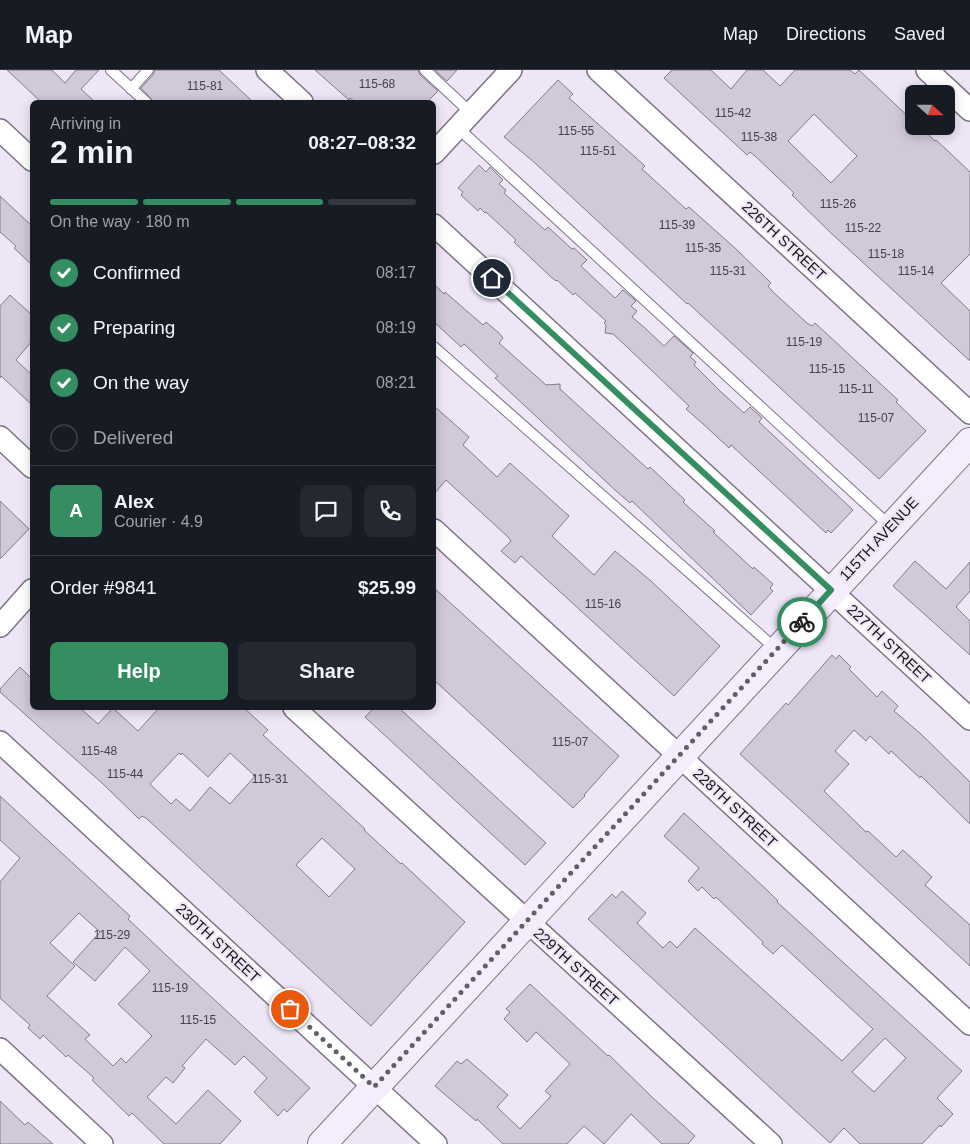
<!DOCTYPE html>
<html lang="en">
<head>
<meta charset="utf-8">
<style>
	:root { --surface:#171b24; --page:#242831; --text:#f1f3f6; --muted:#9ea1a6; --line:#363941; --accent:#358d62 }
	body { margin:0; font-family:Arial,sans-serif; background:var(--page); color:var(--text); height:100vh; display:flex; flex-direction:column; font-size:19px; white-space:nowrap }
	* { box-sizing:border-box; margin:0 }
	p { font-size:16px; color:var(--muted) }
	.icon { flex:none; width:28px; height:28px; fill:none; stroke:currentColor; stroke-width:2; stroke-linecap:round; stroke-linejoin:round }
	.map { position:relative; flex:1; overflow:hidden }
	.drawer { position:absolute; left:30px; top:30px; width:406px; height:610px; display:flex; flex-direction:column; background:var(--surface); border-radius:8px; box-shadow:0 2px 12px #0003 }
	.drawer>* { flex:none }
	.needle { width:32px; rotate:111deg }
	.fabs { position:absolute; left:905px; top:15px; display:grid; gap:10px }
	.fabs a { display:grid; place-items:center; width:50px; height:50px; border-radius:8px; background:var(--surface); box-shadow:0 2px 12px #0003; font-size:25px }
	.pin { position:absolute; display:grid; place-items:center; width:42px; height:42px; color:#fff; margin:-21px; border:2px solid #fff; border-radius:50%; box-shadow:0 1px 5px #0007 }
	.courier { position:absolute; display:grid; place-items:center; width:50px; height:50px; margin:-25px; border:4px solid #358d62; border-radius:50%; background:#fff; color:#222; box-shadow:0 1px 6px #0007 }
	.headline em { font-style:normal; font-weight:700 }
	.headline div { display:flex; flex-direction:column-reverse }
	.headline { display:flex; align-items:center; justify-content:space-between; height:85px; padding:0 20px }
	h1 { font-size:32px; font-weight:700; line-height:38px }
	.bar { display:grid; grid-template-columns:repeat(4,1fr); gap:8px 5px; align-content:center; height:60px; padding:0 20px }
	.bar i { height:6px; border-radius:4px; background:var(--line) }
	.bar .current { background:var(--accent) }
	.bar p { grid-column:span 4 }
	.line { display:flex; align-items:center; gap:12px; padding:0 20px; border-top:1px solid var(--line) }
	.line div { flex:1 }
	.round { display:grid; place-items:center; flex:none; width:52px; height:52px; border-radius:8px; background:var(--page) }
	ol { padding:0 20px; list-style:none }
	li { display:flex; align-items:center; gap:15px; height:55px }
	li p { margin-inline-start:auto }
	li .icon { padding:5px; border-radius:50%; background:var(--accent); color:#fff; stroke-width:4 }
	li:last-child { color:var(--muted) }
	li i { width:28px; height:28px; border:2px solid var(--line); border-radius:50% }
	.cta { display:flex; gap:10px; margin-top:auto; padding:10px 20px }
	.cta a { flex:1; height:58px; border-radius:8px; background:var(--accent); color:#fff; font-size:20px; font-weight:700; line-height:58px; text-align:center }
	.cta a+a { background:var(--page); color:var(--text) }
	header { display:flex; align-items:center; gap:30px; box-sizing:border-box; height:70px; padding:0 25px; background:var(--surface); border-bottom:1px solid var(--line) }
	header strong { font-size:24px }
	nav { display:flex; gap:28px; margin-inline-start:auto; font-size:18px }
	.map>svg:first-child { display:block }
	.building { fill:#d1c8da; stroke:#847b8c; fill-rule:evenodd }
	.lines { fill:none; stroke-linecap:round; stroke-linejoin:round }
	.service-casing { stroke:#7c7484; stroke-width:12 }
	.minor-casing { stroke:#7c7484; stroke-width:24 }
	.secondary-casing { stroke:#7c7484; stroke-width:30 }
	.service { stroke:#fff; stroke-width:10 }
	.minor { stroke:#fff; stroke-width:21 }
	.secondary { stroke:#f5ecfd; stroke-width:28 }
	.done { stroke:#635e68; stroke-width:5; stroke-dasharray:0 9 }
	.route { stroke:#358d62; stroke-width:6 }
	.labels { text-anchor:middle; stroke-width:4.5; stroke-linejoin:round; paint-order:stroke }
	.number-label { font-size:12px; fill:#46424b }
	.street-label { font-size:15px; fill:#18151b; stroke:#eee5f7 }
</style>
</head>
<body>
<header>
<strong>Map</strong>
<nav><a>Map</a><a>Directions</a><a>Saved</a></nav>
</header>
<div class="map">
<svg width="970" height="1074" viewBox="0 0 970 1074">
	<rect width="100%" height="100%" fill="#eee5f7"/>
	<!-- building -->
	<path class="building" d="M7,0H52L65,13L76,0H99L81,19L95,32H41Z
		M155,0H219L253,32H154L141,18L153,5Z
		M315,0H418L420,5L438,21L427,32H355L350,28L349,30Z
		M435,0H457L447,11Z
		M672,0H711L731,19L747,0H763L780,16L795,0H850L855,4L859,0L914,52V56H919L935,71L936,70L949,82L970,102V184L941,213L970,241V291L832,164L792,125L794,123L755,86L750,82L747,85L664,8ZM814,44L857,86L831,113L788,71Z
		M558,10L573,24L569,28L645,96L642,99L686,139L689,137L736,179L771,213L768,216L772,221L807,253L812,256L815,253L841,277L898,330L896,332L926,361L879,409L688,233L687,234L535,93L504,67Z
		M479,95L486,102L490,97L503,110L499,114L506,120L504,123L545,160L548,157L572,179L574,178L587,190L581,196L615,228L623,220L636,231L631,236L637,241L632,247L645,258L664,276L674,266L693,283L690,287L696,292L694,295L719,320L744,343L750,337L762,348L759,352L853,440L831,463L828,460L826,463L731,375L729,378L702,353L686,339L689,336L627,277L613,264L605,263L606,255L604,253L606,251L575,223L573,225L557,210L556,211L551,207L514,172L516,170L486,142L485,143L480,138L478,141L461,125L463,122L458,118Z
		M0,126L32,156V195L14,178L16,176L0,162Z
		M434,214L444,224L445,222L483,255L486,252L499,263L503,268L499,273L546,315L560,314V319L648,399L650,397L685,430L683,432L715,461L713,462L753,499L754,497L773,514L770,518L773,521L751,545L632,431L630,433L616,421L495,308L498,306L464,274L461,277L434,252Z
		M10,225L32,245V271L16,290L32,305V335L1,306L0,308V236Z
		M434,336L469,367L463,375L497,407L510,393L569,446L552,466L594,505L615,481L651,511L720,576L674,626L521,486L515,493L501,481L511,471L508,467L446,410L434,424Z
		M0,431L29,459L0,489Z
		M915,491L946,519L970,492V521L956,537L970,551V585L893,516Z
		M434,518L619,686L584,725L585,726L573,738L434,610Z
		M832,585L836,589L839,585L851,597L849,599L877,627L882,621L898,636L894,641L921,664L970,712V754L921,706L920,708L891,681L889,684L870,666L866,671L854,660L835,681L849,694L824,721L866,762L868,761L896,787L903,780L932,807L925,815L970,855V896L740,684L786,633L788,635Z
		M20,597L32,609V638H80L98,654L113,638L138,661L159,638H244L268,660L263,665L365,759L364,760L401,794L402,793L465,852L371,956L146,748L142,746L139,749L102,713L0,622V619ZM179,683L181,685L182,683L208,707L230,683L255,706L230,734L210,717L190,741L176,729L171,734L150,714ZM322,768L355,799L329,827L296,795Z
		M374,638H399L546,773L525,795L365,647Z
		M0,726L130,846L128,849L167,886L310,1018L287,1042L284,1039L278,1046L254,1022L267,1008L244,986L235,995L206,969L182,996L185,998L173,1013L166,1007L147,1027L176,1054L208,1020L241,1051L220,1074H164L132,1043L129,1046L92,1010L94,1008L68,985L66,987L43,965L40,969L28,958L30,955L0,928V812L20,788L0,770ZM79,843L100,862L73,892L95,911L125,877L150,901L118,934L152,966L126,993L121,988L113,996L85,969L90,965L47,926L75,896L50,873Z
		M684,743L768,821L778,831L777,832L962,1001L937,1028L953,1044L941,1057L940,1055L922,1074H860L844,1058L830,1073L588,849L612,824L616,828L622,821L646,843L637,853L663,878L670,871L677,878L695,858L842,991L873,959L782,875L773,884L762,874L763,872L716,827L714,829L702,817L698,821L688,811L699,798L664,766ZM885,968L906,988L874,1022L852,1002Z
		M530,914L608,986L609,985L653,1028L695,1066L688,1074H662L631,1044L604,1074L584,1056L567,1074H503L477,1049L476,1051L435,1016L457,991L461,994L467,989L508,1025L497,1037L520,1059L551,1026L545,1021L570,994L536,962L527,972L504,949L510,942L506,939Z
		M0,1031L25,1055L28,1052L53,1074H0Z"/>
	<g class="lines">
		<defs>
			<path id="service" d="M111,0L146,32
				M425,0L471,43
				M131,19L148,0
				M457,57L891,457
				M434,277L776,579"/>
			<path id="minor" d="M267,0L302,32
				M598,0L970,343
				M927,0L970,40
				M0,60L32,90
				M434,83L511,0
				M434,155L970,649
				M0,367L32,397
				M434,460L970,954
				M0,556L32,520
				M294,638L771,1074
				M0,672L436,1074
				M0,979L102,1074"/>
			<path id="secondary" d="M322,1074L970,372"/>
		</defs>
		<!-- service casing -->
		<use href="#service" class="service-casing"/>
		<!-- minor casing -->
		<use href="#minor" class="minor-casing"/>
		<!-- secondary casing -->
		<use href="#secondary" class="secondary-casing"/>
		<!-- service -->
		<use href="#service" class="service"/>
		<!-- minor -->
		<use href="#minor" class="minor"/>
		<!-- secondary -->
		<use href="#secondary" class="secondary"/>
	</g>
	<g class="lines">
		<!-- done -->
		<path class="done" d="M290,939L374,1017L802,552"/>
		<!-- route -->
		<path class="route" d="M492,208L831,520L802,552"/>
	</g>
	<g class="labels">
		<!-- number labels -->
		<g class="number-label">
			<text x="377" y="18">115-68</text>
			<text x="205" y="20">115-81</text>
			<text x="733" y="47">115-42</text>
			<text x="576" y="65">115-55</text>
			<text x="759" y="71">115-38</text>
			<text x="598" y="85">115-51</text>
			<text x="838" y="138">115-26</text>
			<text x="677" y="159">115-39</text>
			<text x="863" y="162">115-22</text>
			<text x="703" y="182">115-35</text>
			<text x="886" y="188">115-18</text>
			<text x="728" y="205">115-31</text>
			<text x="916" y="205">115-14</text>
			<text x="804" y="276">115-19</text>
			<text x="827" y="303">115-15</text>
			<text x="856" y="323">115-11</text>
			<text x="876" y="352">115-07</text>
			<text x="603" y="538">115-16</text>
			<text x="570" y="676">115-07</text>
			<text x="99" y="685">115-48</text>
			<text x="125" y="708">115-44</text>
			<text x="270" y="713">115-31</text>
			<text x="112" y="869">115-29</text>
			<text x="170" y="922">115-19</text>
			<text x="198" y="954">115-15</text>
		</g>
		<!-- street labels -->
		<g class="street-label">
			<text transform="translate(784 171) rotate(43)" y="5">226TH STREET</text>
			<text transform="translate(879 469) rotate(-47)" y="5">115TH AVENUE</text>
			<text transform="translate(889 574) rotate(43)" y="5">227TH STREET</text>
			<text transform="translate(735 738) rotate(43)" y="5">228TH STREET</text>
			<text transform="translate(218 873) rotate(43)" y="5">230TH STREET</text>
			<text transform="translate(576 897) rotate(42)" y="5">229TH STREET</text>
		</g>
	</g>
</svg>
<div class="fabs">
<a><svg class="needle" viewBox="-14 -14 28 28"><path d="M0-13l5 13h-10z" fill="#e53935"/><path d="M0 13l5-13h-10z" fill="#9ea1a6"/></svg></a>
</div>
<div class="pin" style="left:290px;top:939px;background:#ea580c"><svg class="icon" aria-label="bag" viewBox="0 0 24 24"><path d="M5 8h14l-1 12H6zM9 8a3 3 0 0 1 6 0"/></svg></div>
<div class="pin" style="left:492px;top:208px;background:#1f2937"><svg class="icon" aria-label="home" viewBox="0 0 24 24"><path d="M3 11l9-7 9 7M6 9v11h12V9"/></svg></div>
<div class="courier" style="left:802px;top:552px"><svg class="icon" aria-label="bike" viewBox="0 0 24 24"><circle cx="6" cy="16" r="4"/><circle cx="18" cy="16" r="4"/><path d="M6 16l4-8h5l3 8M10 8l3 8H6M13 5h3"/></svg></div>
<section class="drawer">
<div class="headline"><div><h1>2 min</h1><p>Arriving in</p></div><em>08:27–08:32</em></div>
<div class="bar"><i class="current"></i><i class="current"></i><i class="current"></i><i></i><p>On the way · 180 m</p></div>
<ol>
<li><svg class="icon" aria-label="check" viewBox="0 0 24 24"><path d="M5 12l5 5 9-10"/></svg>Confirmed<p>08:17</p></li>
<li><svg class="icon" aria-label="check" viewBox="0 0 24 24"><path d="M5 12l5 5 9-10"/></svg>Preparing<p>08:19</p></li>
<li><svg class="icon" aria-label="check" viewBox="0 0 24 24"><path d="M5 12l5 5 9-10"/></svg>On the way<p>08:21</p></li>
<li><i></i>Delivered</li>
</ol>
<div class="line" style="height:90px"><b class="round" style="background:var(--accent);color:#fff">A</b><div><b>Alex</b><p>Courier · 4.9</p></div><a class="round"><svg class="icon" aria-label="chat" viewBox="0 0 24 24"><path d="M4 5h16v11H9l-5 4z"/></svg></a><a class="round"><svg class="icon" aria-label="phone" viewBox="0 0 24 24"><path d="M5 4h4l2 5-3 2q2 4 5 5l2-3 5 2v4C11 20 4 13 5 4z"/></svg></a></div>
<div class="line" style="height:65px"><div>Order #9841</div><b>$25.99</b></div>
<div class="cta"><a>Help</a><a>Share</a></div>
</section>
</div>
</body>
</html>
